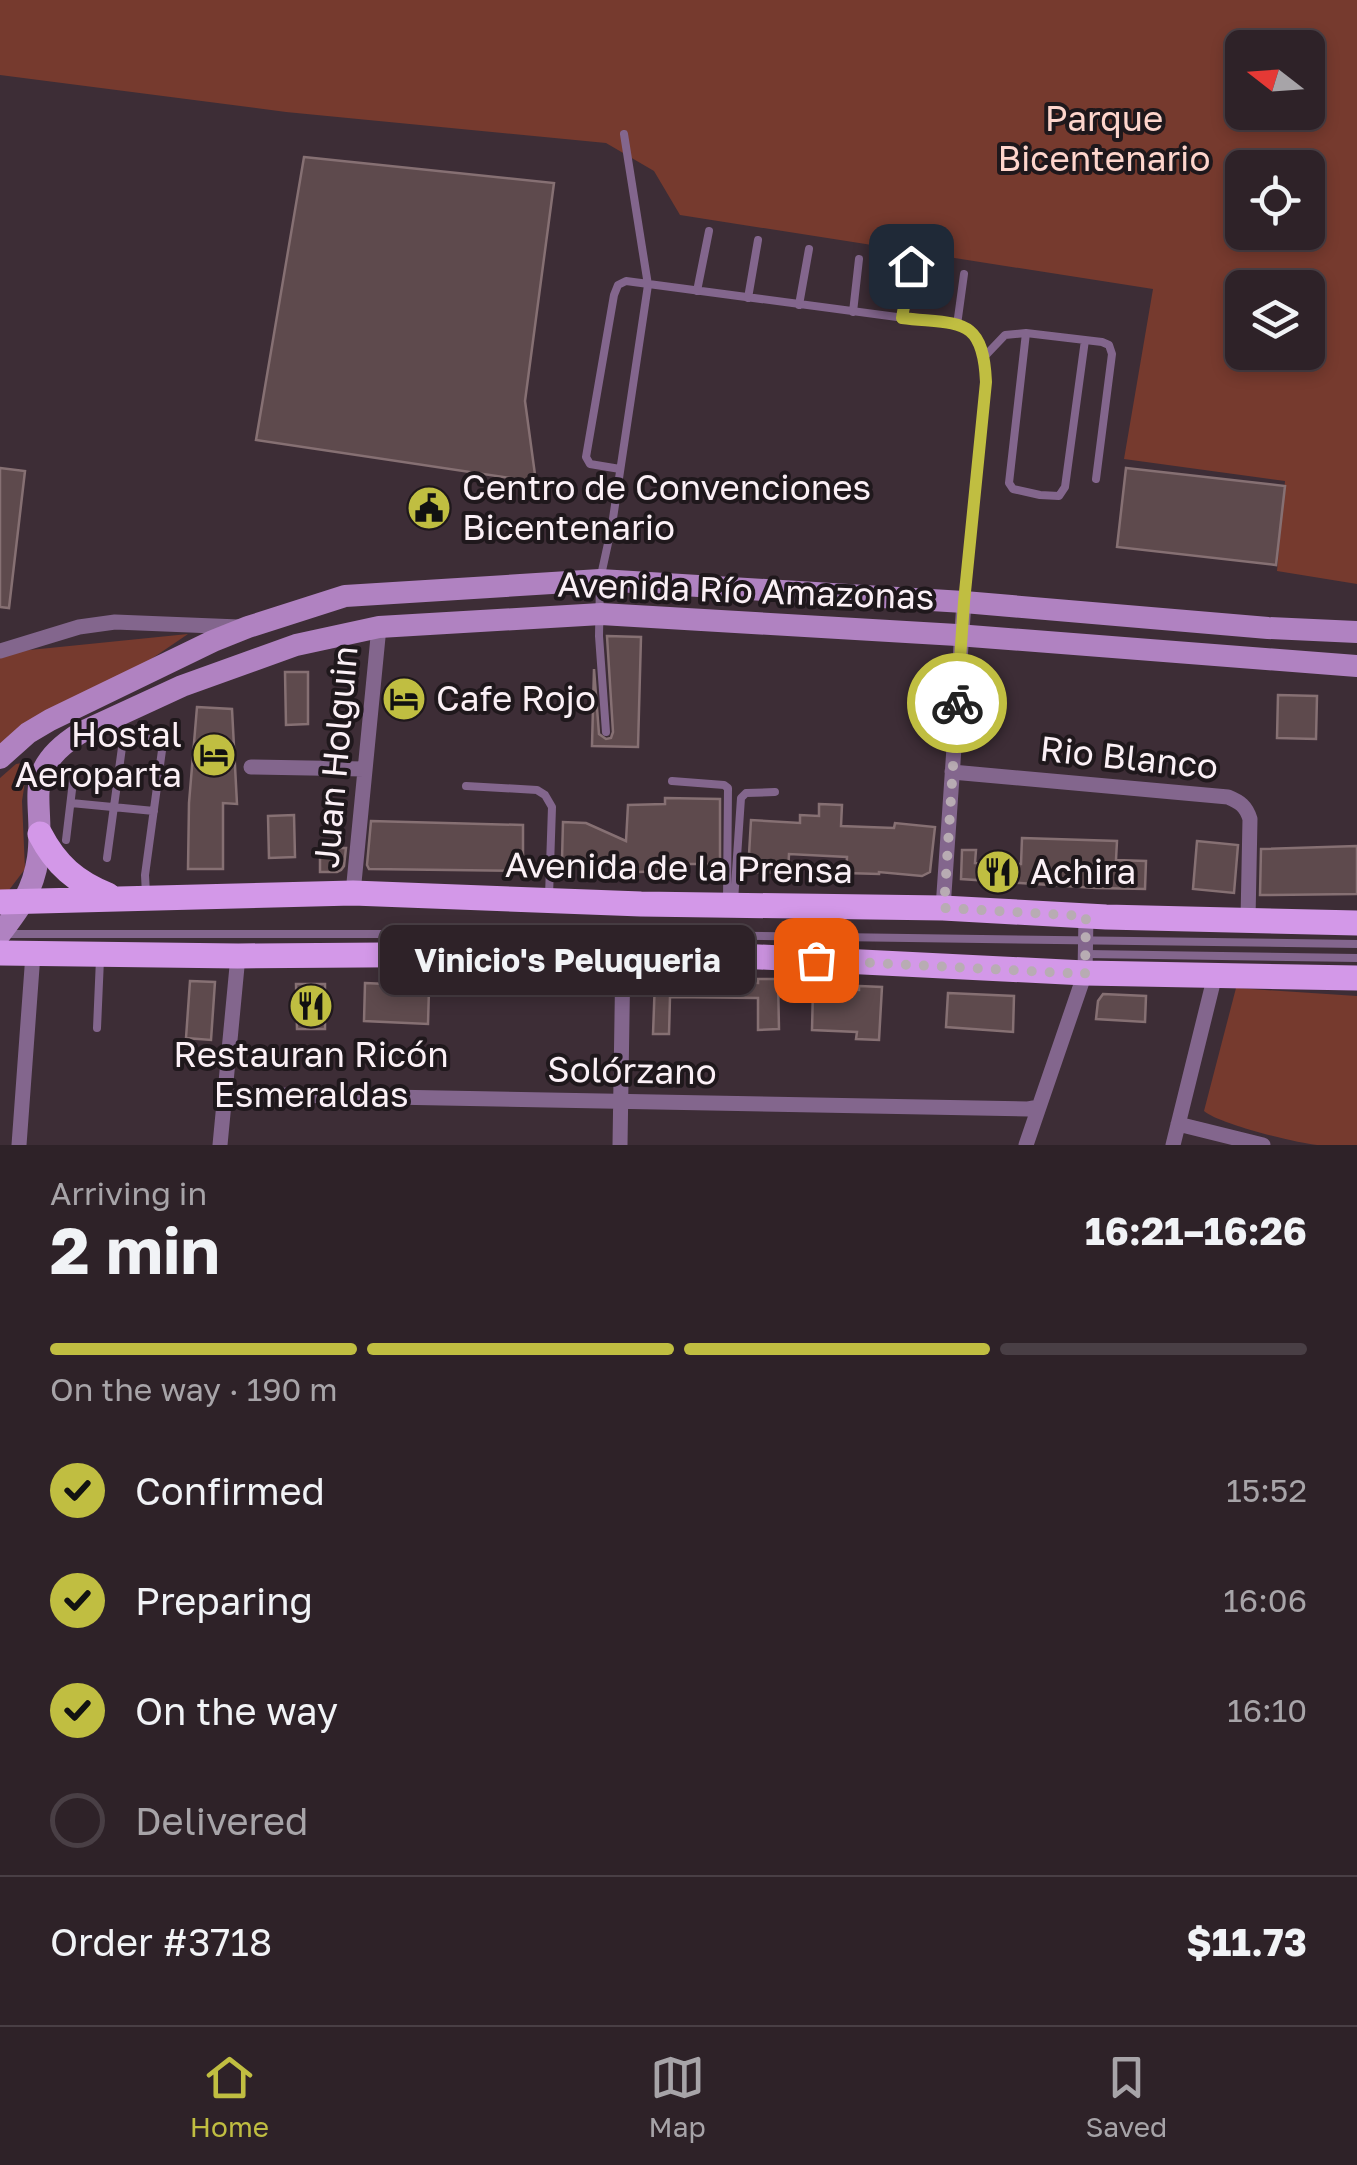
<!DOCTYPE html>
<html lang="en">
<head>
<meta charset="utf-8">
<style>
	:root { --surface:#2e2228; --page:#362a30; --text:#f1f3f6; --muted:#a7a4a8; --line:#493f45; --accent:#c0be41 }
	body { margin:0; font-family:"Golos Text",sans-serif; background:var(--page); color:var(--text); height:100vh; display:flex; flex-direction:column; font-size:38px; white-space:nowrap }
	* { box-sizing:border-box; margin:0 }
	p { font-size:32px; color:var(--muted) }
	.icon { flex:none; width:55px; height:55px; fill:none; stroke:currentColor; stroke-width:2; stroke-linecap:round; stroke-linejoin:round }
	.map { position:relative; height:1145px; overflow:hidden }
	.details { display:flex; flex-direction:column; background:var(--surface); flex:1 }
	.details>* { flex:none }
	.needle { width:65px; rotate:287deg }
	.fabs { position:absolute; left:1225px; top:30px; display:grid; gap:20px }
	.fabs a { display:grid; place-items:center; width:100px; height:100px; border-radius:15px; background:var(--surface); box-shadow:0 5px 15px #0003,0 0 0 2px var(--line); font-size:50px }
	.pin { position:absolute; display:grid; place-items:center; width:85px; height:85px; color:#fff; margin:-42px; border-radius:20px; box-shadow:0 5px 15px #0006 }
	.courier { position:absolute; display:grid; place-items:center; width:100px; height:100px; margin:-50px; border:8px solid #c0be41; border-radius:50%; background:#fff; color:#222; box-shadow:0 2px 12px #0007 }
	.bubble { position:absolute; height:70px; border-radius:15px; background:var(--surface); box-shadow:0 5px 15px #0003,0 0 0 2px var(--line); font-size:32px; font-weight:700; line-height:70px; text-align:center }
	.headline em { font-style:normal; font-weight:700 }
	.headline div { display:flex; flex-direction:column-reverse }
	.headline { display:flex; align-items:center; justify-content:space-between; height:170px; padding:0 50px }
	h1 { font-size:65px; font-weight:700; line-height:75px }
	.bar { display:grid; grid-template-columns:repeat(4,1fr); gap:15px 10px; align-content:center; height:120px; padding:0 50px }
	.bar i { height:12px; border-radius:8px; background:var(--line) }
	.bar .current { background:var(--accent) }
	.bar p { grid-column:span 4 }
	.line { display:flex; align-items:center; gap:25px; padding:0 50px; border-top:2px solid var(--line) }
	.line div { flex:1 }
	ol { padding:0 50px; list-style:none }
	li { display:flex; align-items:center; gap:30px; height:110px }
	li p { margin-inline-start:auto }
	li .icon { padding:10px; border-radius:50%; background:var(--accent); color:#111; stroke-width:4 }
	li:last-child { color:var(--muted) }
	li i { width:55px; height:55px; border:5px solid var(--line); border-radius:50% }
	.tab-bar { display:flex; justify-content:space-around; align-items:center; height:140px; border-top:2px solid var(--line); background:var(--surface); font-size:28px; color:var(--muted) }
	.tab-bar a { display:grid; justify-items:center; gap:5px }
	.tab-bar .current { color:var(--accent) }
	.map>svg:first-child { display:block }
	.green { fill:#763a2e; fill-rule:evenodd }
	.building { fill:#5e4a4d; stroke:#867073; stroke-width:2.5 }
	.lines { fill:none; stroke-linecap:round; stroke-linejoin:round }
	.lane { stroke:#83668d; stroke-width:8 }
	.street { stroke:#83668d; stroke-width:15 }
	.secondary { stroke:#b082c1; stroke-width:22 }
	.primary { stroke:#d398e8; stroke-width:25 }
	.done { stroke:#b8acb3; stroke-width:10; stroke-dasharray:0 18 }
	.route { stroke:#c0be41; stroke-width:12 }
	.labels { text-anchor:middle; stroke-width:8; stroke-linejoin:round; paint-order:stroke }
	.park-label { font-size:35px; fill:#fed5cc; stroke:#1f181c }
	.poi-label { font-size:35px; fill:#fbf0f6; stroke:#1f181c; text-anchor:start }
	.street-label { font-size:35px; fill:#fbf0f6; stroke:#1f181c }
</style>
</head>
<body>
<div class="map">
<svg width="1357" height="1145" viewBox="0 0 1357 1145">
	<rect width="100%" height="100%" fill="#3d2d36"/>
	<!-- green -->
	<path class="green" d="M0,0H1357V584L1277,571L1285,481L1124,459L1153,289L680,215L654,171L606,143L286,112L0,75ZM1242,48H1308V112H1242ZM1242,168H1308V232H1242ZM1242,288H1308V352H1242Z
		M188,634L0,762V653Z
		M28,762L22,801L25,869L9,890H0V778L16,764Z
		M1236,988L1357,996V1145C1344,1145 1330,1145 1317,1145C1296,1143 1219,1124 1204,1111Z"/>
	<!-- building -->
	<path class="building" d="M304,157L554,183L525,401L536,482L256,440Z
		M0,468L25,471L9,608L0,607Z
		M1126,468L1285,486L1276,565L1117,547Z
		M607,636L641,637L638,747L592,746L594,669L599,734L606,739L611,738L613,732Z
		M285,672H308V724L286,725Z
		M1278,695L1317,696L1316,739L1277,738Z
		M197,707L232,709L237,804L223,803V869H188L189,803Z
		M665,798L720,799V864H664V871L613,873V858L586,864L562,860L563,822L586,823L626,841L628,805L665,804Z
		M819,804L842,805L841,826L894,828L895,823L935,827L930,872L922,876L879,872V874L846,873L847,857L789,854L788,873L748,872L751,820L800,823V815L819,816Z
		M294,815L295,857L269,858L268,816Z
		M371,821L523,825V871L369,869L367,865Z
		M1022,838L1117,841L1116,860L1146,861L1145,889L1096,888L961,879L962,850H976L975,863L1021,864Z
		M1197,841L1238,845L1234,893L1193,889Z
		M1357,846V894L1260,895L1261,849Z
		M320,848H346L344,866L341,870L337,872H320Z
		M758,979H778L779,1029L758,1030V998L670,997L669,1034H653L655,980L758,983Z
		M190,981L215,982L211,1040L186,1038Z
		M365,983L386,984V988L429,989L428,1024L364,1021Z
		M296,984H325V1029H297Z
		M859,986L882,987L879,1040L856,1039L857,1032L812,1030L813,989L859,990Z
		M948,993L1014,996L1013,1032L946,1027Z
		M1103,994L1146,996L1145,1022L1096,1019L1098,1001Z"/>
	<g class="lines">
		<!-- lane -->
		<path class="lane" d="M697,291L709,231
			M748,298L758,240
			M799,305L809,249
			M853,312L859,259
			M903,318L911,266
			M957,325L964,274
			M1026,333L1009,483L1013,489L1040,495L1059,496L1065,487L1085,340
			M985,356L1005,335L1026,333L1102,342L1109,345L1112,354L1096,479
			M620,469L590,464L586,457L614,295L618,285L626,281L957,325C986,335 985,355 986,382L964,598
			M110,723L123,740L154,737L163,743L145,875L146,894
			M606,732L599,636L600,580L612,525L648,285L624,134
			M672,781L724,785L728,788L727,901
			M466,786L537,790L545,795L552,807L549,896
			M71,803L154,811
			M66,840L74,773
			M107,858L123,740
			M734,901L741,798L746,793L775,792
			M7,934H604L1357,944
			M1086,954L1357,958
			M97,1028L100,959"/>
		<!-- street -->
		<path class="street" d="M0,651L79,627L115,622L239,627
			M251,767L364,769
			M952,772L1228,797C1240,802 1246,806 1250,819L1248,919
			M353,893L379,627
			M943,908L964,602
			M225,1094L1028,1109L1039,1107
			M1178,1124L1263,1145
			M19,1145L33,954
			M220,1145L238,956
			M620,1145L623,953
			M1026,1145L1085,973L1086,916
			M1173,1145L1215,975"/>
		<!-- secondary -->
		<path class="secondary" d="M0,758L28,733L50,720L213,641L248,627L345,596L600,580L964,602L1268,628L1357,632
			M0,934C20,908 33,891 38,858C46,800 18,772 80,733L182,686L296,645L379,627L601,614L957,635L1357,666"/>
		<!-- primary -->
		<path class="primary" d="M40,834C56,865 76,882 108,895
			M0,902L353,893L641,904L943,908L1106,917L1357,923
			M0,953L238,956L623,953L699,954L1085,973L1357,978"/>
	</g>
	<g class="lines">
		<!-- done -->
		<path class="done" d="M816,960L1085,974L1086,916L944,908L957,703"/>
		<!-- route -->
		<path class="route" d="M911,266L902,318C959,325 983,315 986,382L964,602L957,703"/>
	</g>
	<!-- icons -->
	<defs>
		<symbol id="civic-disc" viewBox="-11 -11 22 22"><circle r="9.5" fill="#c0be41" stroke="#1f181c"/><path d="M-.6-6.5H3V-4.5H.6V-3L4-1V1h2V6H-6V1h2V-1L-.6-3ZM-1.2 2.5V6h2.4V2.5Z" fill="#111"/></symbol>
		<symbol id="hotel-disc" viewBox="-11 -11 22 22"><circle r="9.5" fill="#c0be41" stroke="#1f181c"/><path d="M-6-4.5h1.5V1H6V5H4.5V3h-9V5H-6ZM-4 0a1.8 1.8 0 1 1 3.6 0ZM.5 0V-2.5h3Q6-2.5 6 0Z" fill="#111"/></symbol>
		<symbol id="restaurant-disc" viewBox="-11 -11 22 22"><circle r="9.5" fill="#c0be41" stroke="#1f181c"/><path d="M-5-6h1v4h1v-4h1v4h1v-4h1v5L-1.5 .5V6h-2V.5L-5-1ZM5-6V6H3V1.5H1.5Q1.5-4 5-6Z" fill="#111"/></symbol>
	</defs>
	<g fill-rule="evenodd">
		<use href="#civic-disc" x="404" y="483" width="50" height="50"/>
		<use href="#hotel-disc" x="379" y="674" width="50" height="50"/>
		<use href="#hotel-disc" x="189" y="730" width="50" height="50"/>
		<use href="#restaurant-disc" x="973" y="847" width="50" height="50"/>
		<use href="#restaurant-disc" x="286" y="981" width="50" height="50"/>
	</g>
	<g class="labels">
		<!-- park labels -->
		<g class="park-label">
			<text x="1104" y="131">Parque<tspan x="1104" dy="40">Bicentenario</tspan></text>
		</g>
		<!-- poi labels -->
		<g class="poi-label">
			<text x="462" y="500">Centro de Convenciones<tspan x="462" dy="40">Bicentenario</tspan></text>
			<text x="436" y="711">Cafe Rojo</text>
			<text x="182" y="747" text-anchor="end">Hostal<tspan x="182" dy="40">Aeroparta</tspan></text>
			<text x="1030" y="884">Achira</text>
			<text x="311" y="1067" text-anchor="middle">Restauran Ricón<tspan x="311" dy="40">Esmeraldas</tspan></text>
		</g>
		<!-- street labels -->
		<g class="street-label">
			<text transform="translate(746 591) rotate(2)" y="12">Avenida Río Amazonas</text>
			<text transform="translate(336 757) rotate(-85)" y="12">Juan Holguin</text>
			<text transform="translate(1129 758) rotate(6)" y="12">Rio Blanco</text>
			<text transform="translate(679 868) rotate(1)" y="12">Avenida de la Prensa</text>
			<text transform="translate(632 1071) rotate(1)" y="12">Solórzano</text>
		</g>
	</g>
</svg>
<div class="fabs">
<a><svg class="needle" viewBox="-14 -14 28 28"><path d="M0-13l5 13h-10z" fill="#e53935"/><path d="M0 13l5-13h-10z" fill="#a7a4a8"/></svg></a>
<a><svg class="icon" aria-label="locate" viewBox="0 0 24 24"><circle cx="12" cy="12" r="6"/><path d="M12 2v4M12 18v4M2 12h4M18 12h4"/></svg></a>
<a><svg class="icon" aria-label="layers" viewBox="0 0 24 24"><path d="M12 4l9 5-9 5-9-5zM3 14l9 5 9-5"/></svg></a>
</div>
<div class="pin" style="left:816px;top:960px;background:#ea580c"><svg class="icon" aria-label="bag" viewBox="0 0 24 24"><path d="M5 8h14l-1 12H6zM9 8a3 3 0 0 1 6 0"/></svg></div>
<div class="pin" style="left:911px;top:266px;background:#1f2937"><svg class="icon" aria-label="home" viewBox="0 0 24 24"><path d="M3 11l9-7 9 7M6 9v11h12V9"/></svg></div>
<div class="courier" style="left:957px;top:703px"><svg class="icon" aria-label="bike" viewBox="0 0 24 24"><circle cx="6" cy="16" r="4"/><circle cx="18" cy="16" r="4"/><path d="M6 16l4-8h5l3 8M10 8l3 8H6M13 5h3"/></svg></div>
<div class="bubble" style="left:380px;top:925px;width:375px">Vinicio's Peluqueria</div>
</div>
<section class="details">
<div class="headline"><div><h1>2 min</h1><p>Arriving in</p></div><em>16:21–16:26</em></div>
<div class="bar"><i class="current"></i><i class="current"></i><i class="current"></i><i></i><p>On the way · 190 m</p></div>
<ol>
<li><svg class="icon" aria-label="check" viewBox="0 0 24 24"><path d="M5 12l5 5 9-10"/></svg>Confirmed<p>15:52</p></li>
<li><svg class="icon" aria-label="check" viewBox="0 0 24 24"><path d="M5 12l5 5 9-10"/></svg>Preparing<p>16:06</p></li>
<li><svg class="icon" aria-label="check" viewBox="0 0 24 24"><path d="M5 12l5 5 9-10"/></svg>On the way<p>16:10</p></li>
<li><i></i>Delivered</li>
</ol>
<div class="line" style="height:130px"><div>Order #3718</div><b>$11.73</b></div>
</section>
<nav class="tab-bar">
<a class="current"><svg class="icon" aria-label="home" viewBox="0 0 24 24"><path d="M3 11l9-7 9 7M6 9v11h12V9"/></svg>Home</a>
<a><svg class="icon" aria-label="map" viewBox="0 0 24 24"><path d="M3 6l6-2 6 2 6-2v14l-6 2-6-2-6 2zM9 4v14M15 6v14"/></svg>Map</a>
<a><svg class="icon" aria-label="saved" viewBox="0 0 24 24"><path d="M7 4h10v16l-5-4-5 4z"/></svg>Saved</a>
</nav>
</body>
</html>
